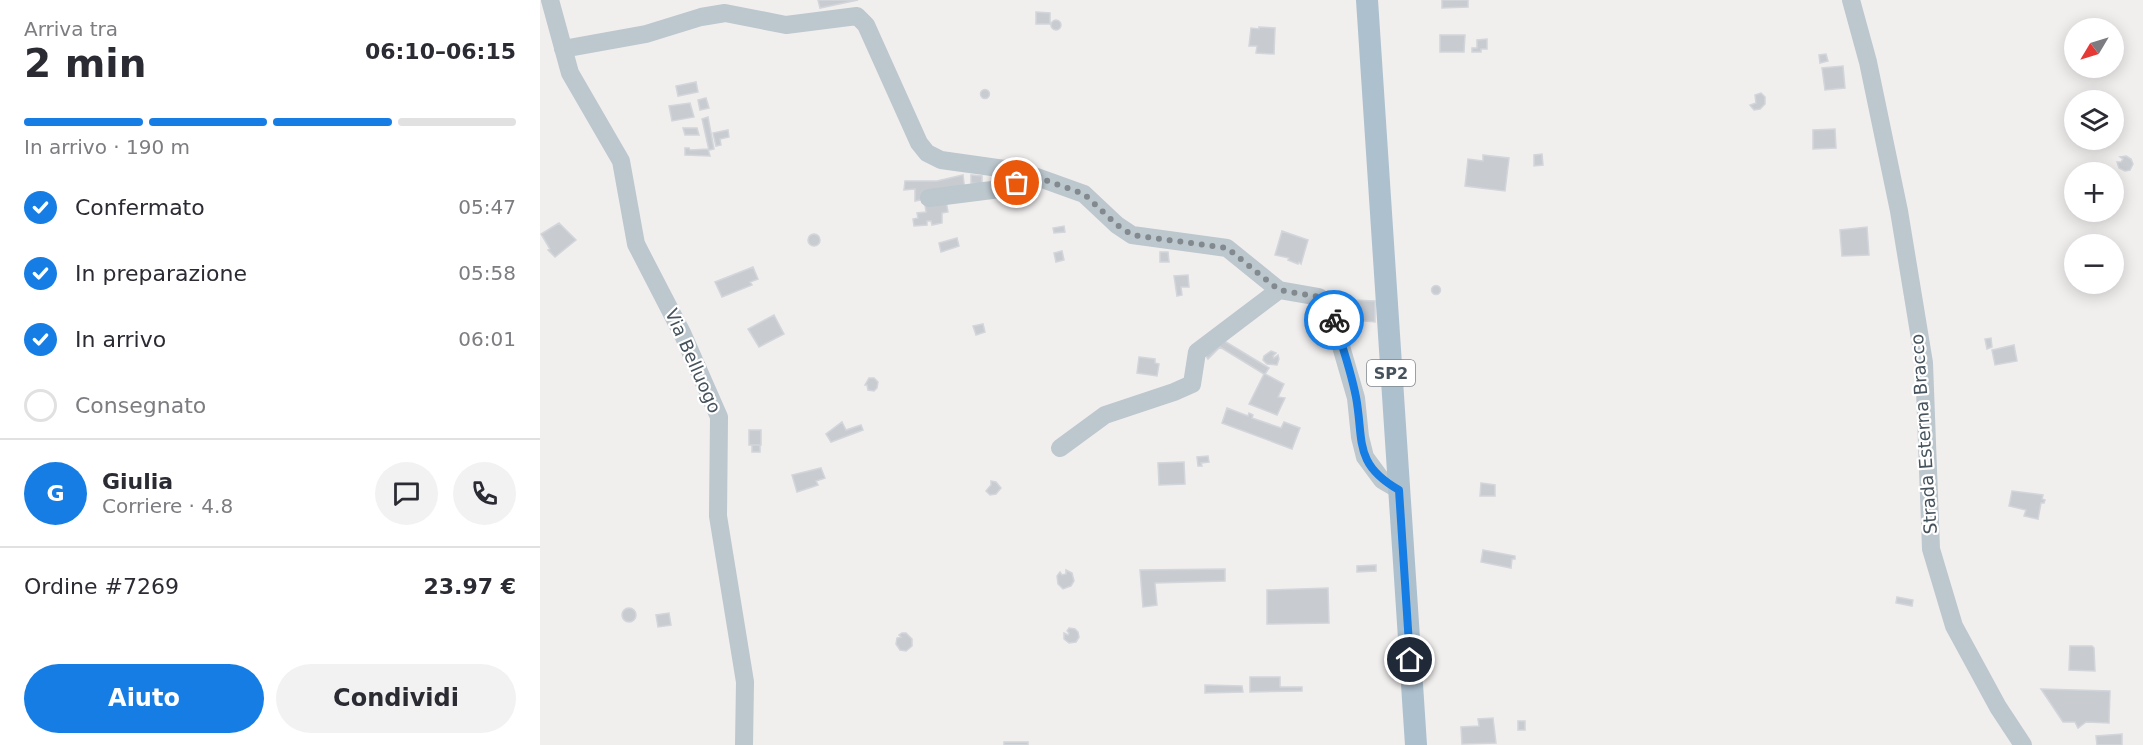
<!DOCTYPE html>
<html lang="it">
<head>
<meta charset="utf-8">
<style>
	:root { --surface:#fff; --page:#f2f2f3; --text:#2b2b33; --muted:#7c7c81; --line:#e1e1e2; --accent:#157de4 }
	body { margin:0; font-family:"DejaVu Sans",sans-serif; background:var(--page); color:var(--text); height:100vh; display:flex; flex-direction:column; font-size:22px; white-space:nowrap }
	* { box-sizing:border-box; margin:0 }
	p { font-size:20px; color:var(--muted) }
	.icon { flex:none; width:33px; height:33px; fill:none; stroke:currentColor; stroke-width:2; stroke-linecap:round; stroke-linejoin:round }
	.map { position:relative; flex:1; overflow:hidden }
	.details { display:flex; flex-direction:column; background:var(--surface); width:540px }
	.details>* { flex:none }
	.needle { width:39px; rotate:232deg }
	.controls { position:absolute; left:1524px; top:18px; display:grid; gap:12px }
	.controls a { display:grid; place-items:center; width:60px; height:60px; border-radius:50%; background:var(--surface); box-shadow:0 3px 15px #0003; font-size:30px }
	.pin { position:absolute; display:grid; place-items:center; width:51px; height:51px; color:#fff; margin:-26px; border:3px solid #fff; border-radius:50%; box-shadow:0 2px 6px #0007 }
	.courier { position:absolute; display:grid; place-items:center; width:60px; height:60px; margin:-30px; border:4px solid #157de4; border-radius:50%; background:#fff; color:#222; box-shadow:0 2px 8px #0007 }
	.head em { font-style:normal; font-weight:800 }
	.head div { display:flex; flex-direction:column-reverse }
	.head { display:flex; align-items:center; justify-content:space-between; height:102px; padding:0 24px }
	h1 { font-size:39px; font-weight:800; line-height:45px }
	.bar { display:grid; grid-template-columns:repeat(4,1fr); gap:9px 6px; align-content:center; height:72px; padding:0 24px }
	.bar i { height:8px; border-radius:4px; background:var(--line) }
	.bar .active { background:var(--accent) }
	.bar p { grid-column:span 4 }
	.line { display:flex; align-items:center; gap:15px; padding:0 24px; border-top:2px solid var(--line) }
	.line div { flex:1 }
	.round { display:grid; place-items:center; flex:none; width:63px; height:63px; border-radius:32px; background:var(--page) }
	ol { padding:0 24px; list-style:none }
	li { display:flex; align-items:center; gap:18px; height:66px }
	li p { margin-inline-start:auto }
	li .icon { padding:6px; border-radius:50%; background:var(--accent); color:#fff; stroke-width:4 }
	li:last-child { color:var(--muted) }
	li i { width:33px; height:33px; border:3px solid var(--line); border-radius:50% }
	.action { display:flex; gap:12px; margin-top:auto; padding:12px 24px }
	.action a { flex:1; height:69px; border-radius:36px; background:var(--accent); color:#fff; font-size:24px; font-weight:800; line-height:69px; text-align:center }
	.action a+a { background:var(--page); color:var(--text) }
	main { display:flex; flex:1; min-height:0 }
	.map>svg:first-child { display:block }
	.building { fill:#c8ccd1; stroke:#d2d5da; stroke-width:1.5 }
	.lines { fill:none; stroke-linecap:round; stroke-linejoin:round }
	.minor { stroke:#bcc7ce; stroke-width:18 }
	.major { stroke:#adc0ce; stroke-width:22 }
	.done { stroke:#82898f; stroke-width:6; stroke-dasharray:0 10.8 }
	.route { stroke:#157de4; stroke-width:8 }
	.labels { text-anchor:middle; stroke-width:4.5; stroke-linejoin:round; paint-order:stroke }
	.shield { fill:#fff; stroke:#7e878d; stroke-width:1.5 }
	.shield-label { font-size:16px; font-weight:bold; fill:#46535c }
	.street-label { font-size:18px; fill:#46535c; stroke:#fff }
</style>
</head>
<body>
<main>
<section class="details">
<div class="head"><div><h1>2 min</h1><p>Arriva tra</p></div><em>06:10–06:15</em></div>
<div class="bar"><i class="active"></i><i class="active"></i><i class="active"></i><i></i><p>In arrivo · 190 m</p></div>
<ol>
<li><svg class="icon" aria-label="check" viewBox="0 0 24 24"><path d="M5 12l5 5 9-10"/></svg>Confermato<p>05:47</p></li>
<li><svg class="icon" aria-label="check" viewBox="0 0 24 24"><path d="M5 12l5 5 9-10"/></svg>In preparazione<p>05:58</p></li>
<li><svg class="icon" aria-label="check" viewBox="0 0 24 24"><path d="M5 12l5 5 9-10"/></svg>In arrivo<p>06:01</p></li>
<li><i></i>Consegnato</li>
</ol>
<div class="line" style="height:108px"><b class="round" style="background:var(--accent);color:#fff">G</b><div><b>Giulia</b><p>Corriere · 4.8</p></div><a class="round"><svg class="icon" aria-label="chat" viewBox="0 0 24 24"><path d="M4 5h16v11H9l-5 4z"/></svg></a><a class="round"><svg class="icon" aria-label="phone" viewBox="0 0 24 24"><path d="M5 4h4l2 5-3 2q2 4 5 5l2-3 5 2v4C11 20 4 13 5 4z"/></svg></a></div>
<div class="line" style="height:78px"><div>Ordine #7269</div><b>23.97 €</b></div>
<div class="action"><a>Aiuto</a><a>Condividi</a></div>
</section>
<div class="map">
<svg width="1603" height="745" viewBox="0 0 1603 745">
	<rect width="100%" height="100%" fill="#f1eeee"/>
	<!-- building -->
	<path class="building" d="M278,0H318L280,8Z
		M902,0H928V7L902,8Z
		M496,12L510,13V24H496Z
		M511 25a5 5 0 1 1 10 0a5 5 0 1 1-10 0Z
		M719,27L735,28L734,54L716,53L717,46H709L711,28L719,29Z
		M900,35H925L924,52H900Z
		M947,39V49H941V52H932V48H937V40Z
		M1286,54L1288,61L1280,63L1279,55Z
		M1303,66L1305,88L1285,90L1282,68Z
		M156,82L158,92L138,96L136,86Z
		M440.5 94a4.5 4.5 0 1 1 9 0a4.5 4.5 0 1 1-9 0Z
		M1221,93L1225,97V104L1220,109L1214,110L1210,105L1216,103L1215,95Z
		M166,98L169,108L160,110L158,100Z
		M150,103L154,117L132,121L129,106Z
		M168,117L174,149L169,150L162,119Z
		M143,128H157L159,135H145Z
		M1295,129L1296,148L1273,149V130Z
		M188,130L189,137L180,139L181,145L176,146L173,133Z
		M145,148H149L150,150L168,149L170,156L145,155Z
		M1002,154L1003,165L994,166V155Z
		M943,155L969,158L965,191L925,186L928,159L943,161Z
		M1586,156L1591,159L1593,164L1590,170L1585,171L1579,168L1577,162H1581L1583,159L1580,157Z
		M423,175L425,191L375,201V189L364,190L365,181H397Z
		M431,175L442,176V184L431,183Z
		M406,201L408,212L402,213V223L392,225L391,221H387V225L374,226L373,219L378,218L377,213L386,212L385,205Z
		M19,223L36,240L15,257L8,250L10,249L1,234Z
		M524,226L525,232L514,233L513,228Z
		M1327,227L1329,255L1302,256L1300,230Z
		M742,231L768,240L761,264L759,262L758,264L748,260L749,258L735,255Z
		M268 240a6 6 0 1 1 12 0a6 6 0 1 1-12 0Z
		M417,238L419,246L401,252L399,243Z
		M522,251L524,260L516,262L514,253Z
		M620,252H628L629,262H620Z
		M213,267L218,279L210,282L212,285L182,297L175,282Z
		M648,275L649,287H641L642,295L637,296L634,276Z
		M891.5 290a4.5 4.5 0 1 1 9 0a4.5 4.5 0 1 1-9 0Z
		M812,300L835,301V322L815,320V310L812,309Z
		M234,315L244,334L219,347L208,329Z
		M443,324L445,332L436,335L433,326Z
		M1451,338L1452,347L1447,349L1445,339Z
		M681,339L729,368L725,374L744,384L738,397L745,398L737,415L709,404L724,374L680,347L668,359L664,353Z
		M1474,345L1477,361L1455,365L1452,350Z
		M731,351L736,353L733,356L734,358L738,355L739,359L737,365L727,364L723,360L724,356Z
		M599,357L615,359V363L619,364L617,376L597,373Z
		M329,378H334L338,382L337,388L334,391L328,390L327,385H325Z
		M687,408L708,416L709,413L713,415L712,418L741,428L744,422L760,428L752,449L682,423Z
		M302,422L306,430L321,425L323,430L291,442L286,434Z
		M209,430H221V445H209Z
		M212,445H220V452H212Z
		M668,456L669,462L661,463L662,466H658L657,457Z
		M644,462L645,484L619,485L618,463Z
		M281,468L285,478L276,481L278,485L257,492L252,475Z
		M451,481L456,482L461,488L456,494L450,495L446,491L451,485Z
		M941,483L955,485V496H940Z
		M1472,491L1503,495L1502,499L1505,500L1504,503H1501L1498,519L1484,516L1486,510L1469,506Z
		M943,550L975,556V559H972L971,568L941,562Z
		M836,565V571L817,572V566Z
		M685,569V581L615,583L617,605L603,607L600,570Z
		M526,570L532,573L534,581L531,586L523,589L518,584L517,576L520,572L522,575L526,574Z
		M788,588L789,623L727,624V590Z
		M1357,597L1373,600L1372,606L1356,603Z
		M82 615a7 7 0 1 1 14 0a7 7 0 1 1-14 0Z
		M129,613L131,625L118,627L116,615Z
		M529,628L535,629L538,632L539,637L536,642L529,643L524,639V633L528,635L529,633L527,631Z
		M362,633H366L372,639V646L366,651L360,650L356,644L357,638L361,637L359,635Z
		M1530,646H1552L1554,648L1555,671L1529,670Z
		M710,677H740V687H762V691L710,692Z
		M665,685L702,686L703,692L665,693Z
		M1501,689L1570,691L1569,723L1546,722L1538,728L1535,722H1523Z
		M953,718L956,743L922,744L921,727L939,726L938,719Z
		M978,721H985V730H978Z
		M1582,734V745H1557L1556,736Z
		M464,742H488V745H464Z"/>
	<g class="lines">
		<!-- minor -->
		<path class="minor" d="M10,0L30,73L81,161L96,244L143,335L179,417L178,516L205,682L204,745
			M1311,0L1328,62L1359,211L1384,363L1391,549L1414,626L1458,707L1483,745
			M23,49L106,34L161,17L185,13L246,25L317,16L326,25L379,143L387,153L401,160L480,171L544,194L577,225L592,235L687,248L739,290L779,297L789,305L816,398L820,437L825,457L842,480L859,490
			M389,198L460,189L494,176
			M520,448L565,415L634,392L652,384L657,352L739,290"/>
		<!-- major -->
		<path class="major" d="M827,0L876,745"/>
	</g>
	<g class="lines">
		<!-- done -->
		<path class="done" d="M477,183L494,176L544,194L577,225L592,235L687,248L739,290L780,297L789,305L794,320"/>
		<!-- route -->
		<path class="route" d="M794,320C802,345 811,371 816,397C824,440 813,464 859,490L870,660"/>
	</g>
	<g class="labels">
		<!-- shield labels -->
		<rect class="shield" x="827" y="360" width="48" height="26" rx="4.5"/>
		<g class="shield-label">
			<text x="851" y="379">SP2</text>
		</g>
		<!-- street labels -->
		<g class="street-label">
			<text transform="translate(153 361) rotate(66)" y="6">Via Belluogo</text>
			<text transform="translate(1384 434) rotate(-94)" y="6">Strada Esterna Bracco</text>
		</g>
	</g>
</svg>
<div class="controls">
<a><svg class="needle" viewBox="-14 -14 28 28"><path d="M0-13l5 13h-10z" fill="#e53935"/><path d="M0 13l5-13h-10z" fill="#7c7c81"/></svg></a>
<a><svg class="icon" aria-label="layers" viewBox="0 0 24 24"><path d="M12 4l9 5-9 5-9-5zM3 14l9 5 9-5"/></svg></a>
<a>+</a>
<a>−</a>
</div>
<div class="pin" style="left:477px;top:183px;background:#ea580c"><svg class="icon" aria-label="bag" viewBox="0 0 24 24"><path d="M5 8h14l-1 12H6zM9 8a3 3 0 0 1 6 0"/></svg></div>
<div class="pin" style="left:870px;top:660px;background:#1f2937"><svg class="icon" aria-label="home" viewBox="0 0 24 24"><path d="M3 11l9-7 9 7M6 9v11h12V9"/></svg></div>
<div class="courier" style="left:794px;top:320px"><svg class="icon" aria-label="bike" viewBox="0 0 24 24"><circle cx="6" cy="16" r="4"/><circle cx="18" cy="16" r="4"/><path d="M6 16l4-8h5l3 8M10 8l3 8H6M13 5h3"/></svg></div>
</div>
</main>
</body>
</html>
